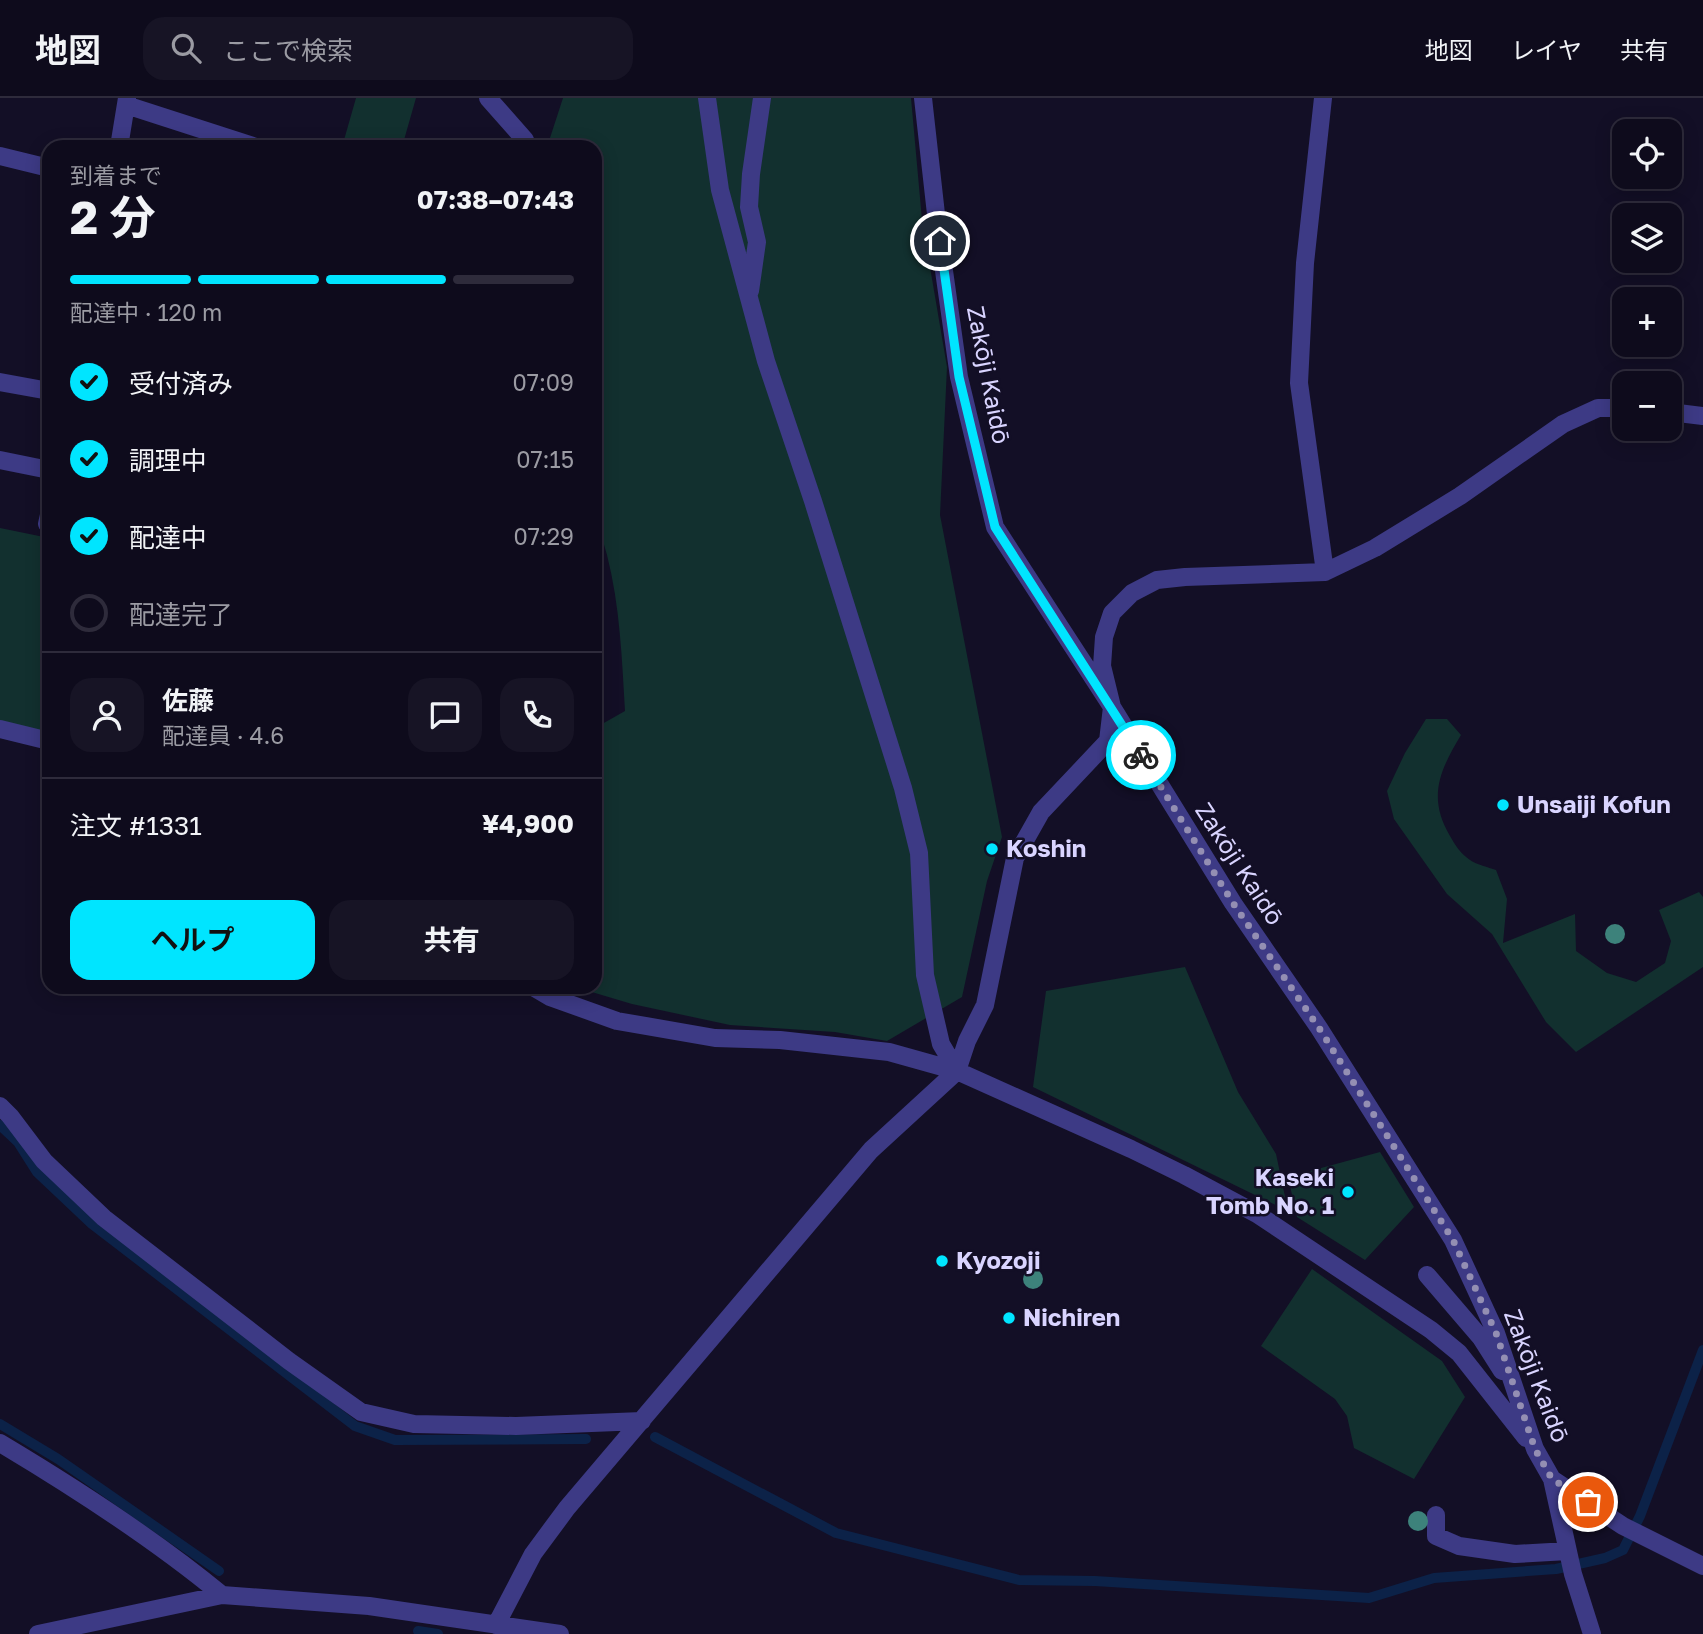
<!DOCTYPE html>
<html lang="ja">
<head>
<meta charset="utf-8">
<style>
	:root { --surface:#0e0b1c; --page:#171425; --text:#f1f3f6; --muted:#9b9ba3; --line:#2e2b3b; --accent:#00e5ff }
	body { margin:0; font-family:"Golos Text","Noto Sans JP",sans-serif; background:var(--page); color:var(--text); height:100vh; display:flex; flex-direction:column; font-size:26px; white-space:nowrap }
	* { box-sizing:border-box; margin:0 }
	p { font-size:23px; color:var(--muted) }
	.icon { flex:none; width:38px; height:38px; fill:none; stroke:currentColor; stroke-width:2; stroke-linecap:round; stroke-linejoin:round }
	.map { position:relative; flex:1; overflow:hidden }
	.panel { position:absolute; left:42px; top:42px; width:560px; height:854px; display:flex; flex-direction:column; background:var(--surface); border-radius:21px; box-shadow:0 4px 18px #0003,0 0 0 2px var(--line) }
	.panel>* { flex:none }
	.buttons { position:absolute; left:1612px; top:21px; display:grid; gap:14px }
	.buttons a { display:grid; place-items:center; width:70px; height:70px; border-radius:14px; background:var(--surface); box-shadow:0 4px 18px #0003,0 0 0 2px var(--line); font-size:35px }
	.pin { position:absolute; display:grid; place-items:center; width:60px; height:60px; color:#fff; margin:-30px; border:4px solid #fff; border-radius:50%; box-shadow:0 2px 7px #0007 }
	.courier { position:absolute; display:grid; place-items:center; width:70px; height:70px; margin:-35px; border:5px solid #00e5ff; border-radius:50%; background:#fff; color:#222; box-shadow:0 2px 9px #0007 }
	.head em { font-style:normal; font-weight:700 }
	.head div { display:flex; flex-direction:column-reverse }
	.head { display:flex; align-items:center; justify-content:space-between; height:119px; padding:0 28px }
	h1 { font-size:46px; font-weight:700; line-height:52px }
	.bar { display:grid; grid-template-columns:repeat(4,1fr); gap:10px 7px; align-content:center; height:84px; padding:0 28px }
	.bar i { height:9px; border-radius:5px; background:var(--line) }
	.bar .on { background:var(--accent) }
	.bar p { grid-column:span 4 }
	.line { display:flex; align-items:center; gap:18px; padding:0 28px; border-top:2px solid var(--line) }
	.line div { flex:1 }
	.round { display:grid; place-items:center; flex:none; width:74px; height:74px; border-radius:21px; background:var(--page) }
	ol { padding:0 28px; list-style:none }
	li { display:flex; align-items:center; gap:21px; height:77px }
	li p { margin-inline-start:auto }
	li .icon { padding:7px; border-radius:50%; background:var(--accent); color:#111; stroke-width:4 }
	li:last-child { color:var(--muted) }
	li i { width:38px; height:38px; border:4px solid var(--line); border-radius:50% }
	.action { display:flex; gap:14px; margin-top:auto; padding:14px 28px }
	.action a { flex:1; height:80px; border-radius:21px; background:var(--accent); color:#111; font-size:28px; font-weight:700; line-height:80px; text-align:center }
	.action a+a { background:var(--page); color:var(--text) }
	header { display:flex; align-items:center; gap:42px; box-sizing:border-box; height:98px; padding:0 35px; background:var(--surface); border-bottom:2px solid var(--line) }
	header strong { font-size:33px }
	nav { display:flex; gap:38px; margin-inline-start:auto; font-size:24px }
	.search { width:490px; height:63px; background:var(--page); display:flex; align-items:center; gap:18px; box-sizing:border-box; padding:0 24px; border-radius:21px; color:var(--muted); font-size:26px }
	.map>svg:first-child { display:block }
	.green { fill:#12302f }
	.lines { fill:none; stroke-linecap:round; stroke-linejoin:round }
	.stream { stroke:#0c2248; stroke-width:10 }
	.minor { stroke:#3d3a85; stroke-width:18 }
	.tree { fill:#3d827b }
	.done { stroke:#948fb3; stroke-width:7; stroke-dasharray:0 12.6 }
	.route { stroke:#00e5ff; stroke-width:9 }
	.poi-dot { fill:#00e5ff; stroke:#130f26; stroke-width:2.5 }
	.labels { text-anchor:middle; stroke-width:5; stroke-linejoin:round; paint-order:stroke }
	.street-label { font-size:24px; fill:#d9d4ff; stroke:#130f26 }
	.poi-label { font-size:24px; font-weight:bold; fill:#d9d4ff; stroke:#130f26; text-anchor:start }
</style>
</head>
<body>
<header>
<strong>地図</strong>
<div class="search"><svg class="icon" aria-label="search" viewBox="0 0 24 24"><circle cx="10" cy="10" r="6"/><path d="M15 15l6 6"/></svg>ここで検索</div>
<nav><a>地図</a><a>レイヤ</a><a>共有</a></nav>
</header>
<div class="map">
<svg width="1703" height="1536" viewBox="0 0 1703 1536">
	<rect width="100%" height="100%" fill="#130f26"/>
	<!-- green -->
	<path class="green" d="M356,0H416L402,49H342Z
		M563,0H911L922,122L947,269L940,417L1002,739L987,783L962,899L887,943L835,934L730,927L632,906L575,889H595V630L625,613C622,561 620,508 607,457C604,445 599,433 595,421V49H550L549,43Z
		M0,430L49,440V636L0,624Z
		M1426,621H1447L1461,637C1440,672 1427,699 1450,738C1455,747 1461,756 1470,762C1477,767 1488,769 1496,772L1507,801L1503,845L1575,816L1576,853L1607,875L1636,884L1665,865L1671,843L1659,812L1699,794L1703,799V869L1576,954L1546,924L1492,836L1447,796L1394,721L1387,693L1405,655Z
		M1185,869L1238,994L1276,1056L1288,1113L1033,989L1046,893Z
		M1380,1054L1414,1109L1365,1162L1297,1119L1288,1079Z
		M1312,1171L1442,1263L1465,1299L1414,1381L1354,1350L1347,1318L1335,1301L1261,1248Z"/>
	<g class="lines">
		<!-- stream -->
		<path class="stream" d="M0,1027L18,1044L37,1074L92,1126L355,1328L395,1342L586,1341
			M0,1326L58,1361L219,1473
			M655,1339L836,1435L1019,1482L1095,1483L1369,1500L1434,1480L1556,1471L1605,1460L1623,1452L1640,1418L1703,1252
			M418,1533L438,1536"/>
		<!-- minor -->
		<path class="minor" d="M488,0L525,42L527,49
			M707,0L720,92L766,263L813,403L903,690L919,755L925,877L941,946L957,973
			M923,0L936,116L959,279L995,429L1112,609L1233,805L1319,930L1453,1142L1496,1235L1535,1351L1552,1381L1573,1476L1592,1536
			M1323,0L1305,165L1299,285L1325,474
			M126,7L256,49
			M119,49L127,0
			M0,58L49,70
			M750,193L757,144L749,109L751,76L762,0
			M0,284L49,293
			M1670,314L1703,318
			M0,362L49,372
			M47,426L49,417
			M0,631L49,643
			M533,889L550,899L617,923L715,940L780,942L889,954L957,973L1131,1051L1184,1077L1257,1116L1431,1232L1459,1255L1526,1340
			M0,1008L10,1018L44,1063L104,1120L289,1263L361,1314L414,1326L516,1328L642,1323
			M1427,1177L1481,1240L1502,1273
			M0,1345C77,1391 153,1440 222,1497
			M1552,1381L1623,1428L1703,1468
			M1436,1417V1438L1459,1448L1515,1456L1568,1453
			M496,1527L533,1456L567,1410L871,1052L957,973L967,943L985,907L1015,760L1041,714L1108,643L1112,609L1102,568L1104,539L1112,515L1132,495L1157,482L1185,479L1325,474L1375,450L1460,398L1563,326L1598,310H1624
			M38,1536L222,1497L369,1508L560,1536"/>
	</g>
	<!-- trees -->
	<g class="tree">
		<circle cx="1615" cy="836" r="10"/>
		<circle cx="1033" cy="1181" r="10"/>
		<circle cx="1418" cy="1423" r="10"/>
	</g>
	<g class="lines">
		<!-- done -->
		<path class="done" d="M1141,657L1233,805L1319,930L1453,1142L1496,1235L1535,1351L1552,1381L1588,1404"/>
		<!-- route -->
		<path class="route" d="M940,143L959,279L995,429L1141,657"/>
	</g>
	<!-- markers -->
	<g class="poi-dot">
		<circle cx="1503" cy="707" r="7"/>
		<circle cx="992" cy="751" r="7"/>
		<circle cx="1348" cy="1094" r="7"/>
		<circle cx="942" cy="1163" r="7"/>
		<circle cx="1009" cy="1220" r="7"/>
	</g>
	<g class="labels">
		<!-- street labels -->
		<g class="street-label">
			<text transform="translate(988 277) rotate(79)" y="8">Zakōji Kaidō</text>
			<text transform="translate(1239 766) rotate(57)" y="8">Zakōji Kaidō</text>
			<text transform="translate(1536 1278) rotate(69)" y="8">Zakōji Kaidō</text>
		</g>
		<!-- poi labels -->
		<g class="poi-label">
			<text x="1517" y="715">Unsaiji Kofun</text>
			<text x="1006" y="759">Koshin</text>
			<text x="1334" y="1088" text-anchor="end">Kaseki<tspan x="1334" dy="28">Tomb No. 1</tspan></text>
			<text x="956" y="1171">Kyozoji</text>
			<text x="1023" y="1228">Nichiren</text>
		</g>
	</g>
</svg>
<div class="buttons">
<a><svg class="icon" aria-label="locate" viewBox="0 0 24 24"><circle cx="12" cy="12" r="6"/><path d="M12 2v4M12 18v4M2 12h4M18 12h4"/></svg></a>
<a><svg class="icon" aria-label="layers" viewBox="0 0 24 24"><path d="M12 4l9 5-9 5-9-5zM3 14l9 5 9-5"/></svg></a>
<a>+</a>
<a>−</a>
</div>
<div class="pin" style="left:1588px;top:1404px;background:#ea580c"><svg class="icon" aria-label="bag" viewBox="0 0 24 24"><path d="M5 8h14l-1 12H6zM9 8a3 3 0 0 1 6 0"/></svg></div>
<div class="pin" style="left:940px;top:143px;background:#1f2937"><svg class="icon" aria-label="home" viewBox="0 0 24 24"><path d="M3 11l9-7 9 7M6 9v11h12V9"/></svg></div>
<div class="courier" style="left:1141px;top:657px"><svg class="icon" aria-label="bike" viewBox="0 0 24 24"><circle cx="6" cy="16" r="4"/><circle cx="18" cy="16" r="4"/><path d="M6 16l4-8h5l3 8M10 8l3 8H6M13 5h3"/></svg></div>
<section class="panel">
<div class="head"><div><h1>2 分</h1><p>到着まで</p></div><em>07:38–07:43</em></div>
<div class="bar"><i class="on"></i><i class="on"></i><i class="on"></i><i></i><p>配達中 · 120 m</p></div>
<ol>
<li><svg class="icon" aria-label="check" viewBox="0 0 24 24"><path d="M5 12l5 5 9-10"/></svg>受付済み<p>07:09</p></li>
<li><svg class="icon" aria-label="check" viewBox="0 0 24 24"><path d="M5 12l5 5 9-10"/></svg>調理中<p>07:15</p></li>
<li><svg class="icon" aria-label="check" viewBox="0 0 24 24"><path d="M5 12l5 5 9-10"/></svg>配達中<p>07:29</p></li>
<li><i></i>配達完了</li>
</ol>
<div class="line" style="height:126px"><a class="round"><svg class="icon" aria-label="person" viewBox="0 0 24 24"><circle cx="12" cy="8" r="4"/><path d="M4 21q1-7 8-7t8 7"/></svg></a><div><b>佐藤</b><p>配達員 · 4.6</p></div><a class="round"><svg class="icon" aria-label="chat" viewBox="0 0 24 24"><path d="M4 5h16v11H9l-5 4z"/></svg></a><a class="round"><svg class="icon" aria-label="phone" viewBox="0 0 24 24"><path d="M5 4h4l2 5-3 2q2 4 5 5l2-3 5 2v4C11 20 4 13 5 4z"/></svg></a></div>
<div class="line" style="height:91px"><div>注文 #1331</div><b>¥4,900</b></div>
<div class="action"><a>ヘルプ</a><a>共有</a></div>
</section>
</div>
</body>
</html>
